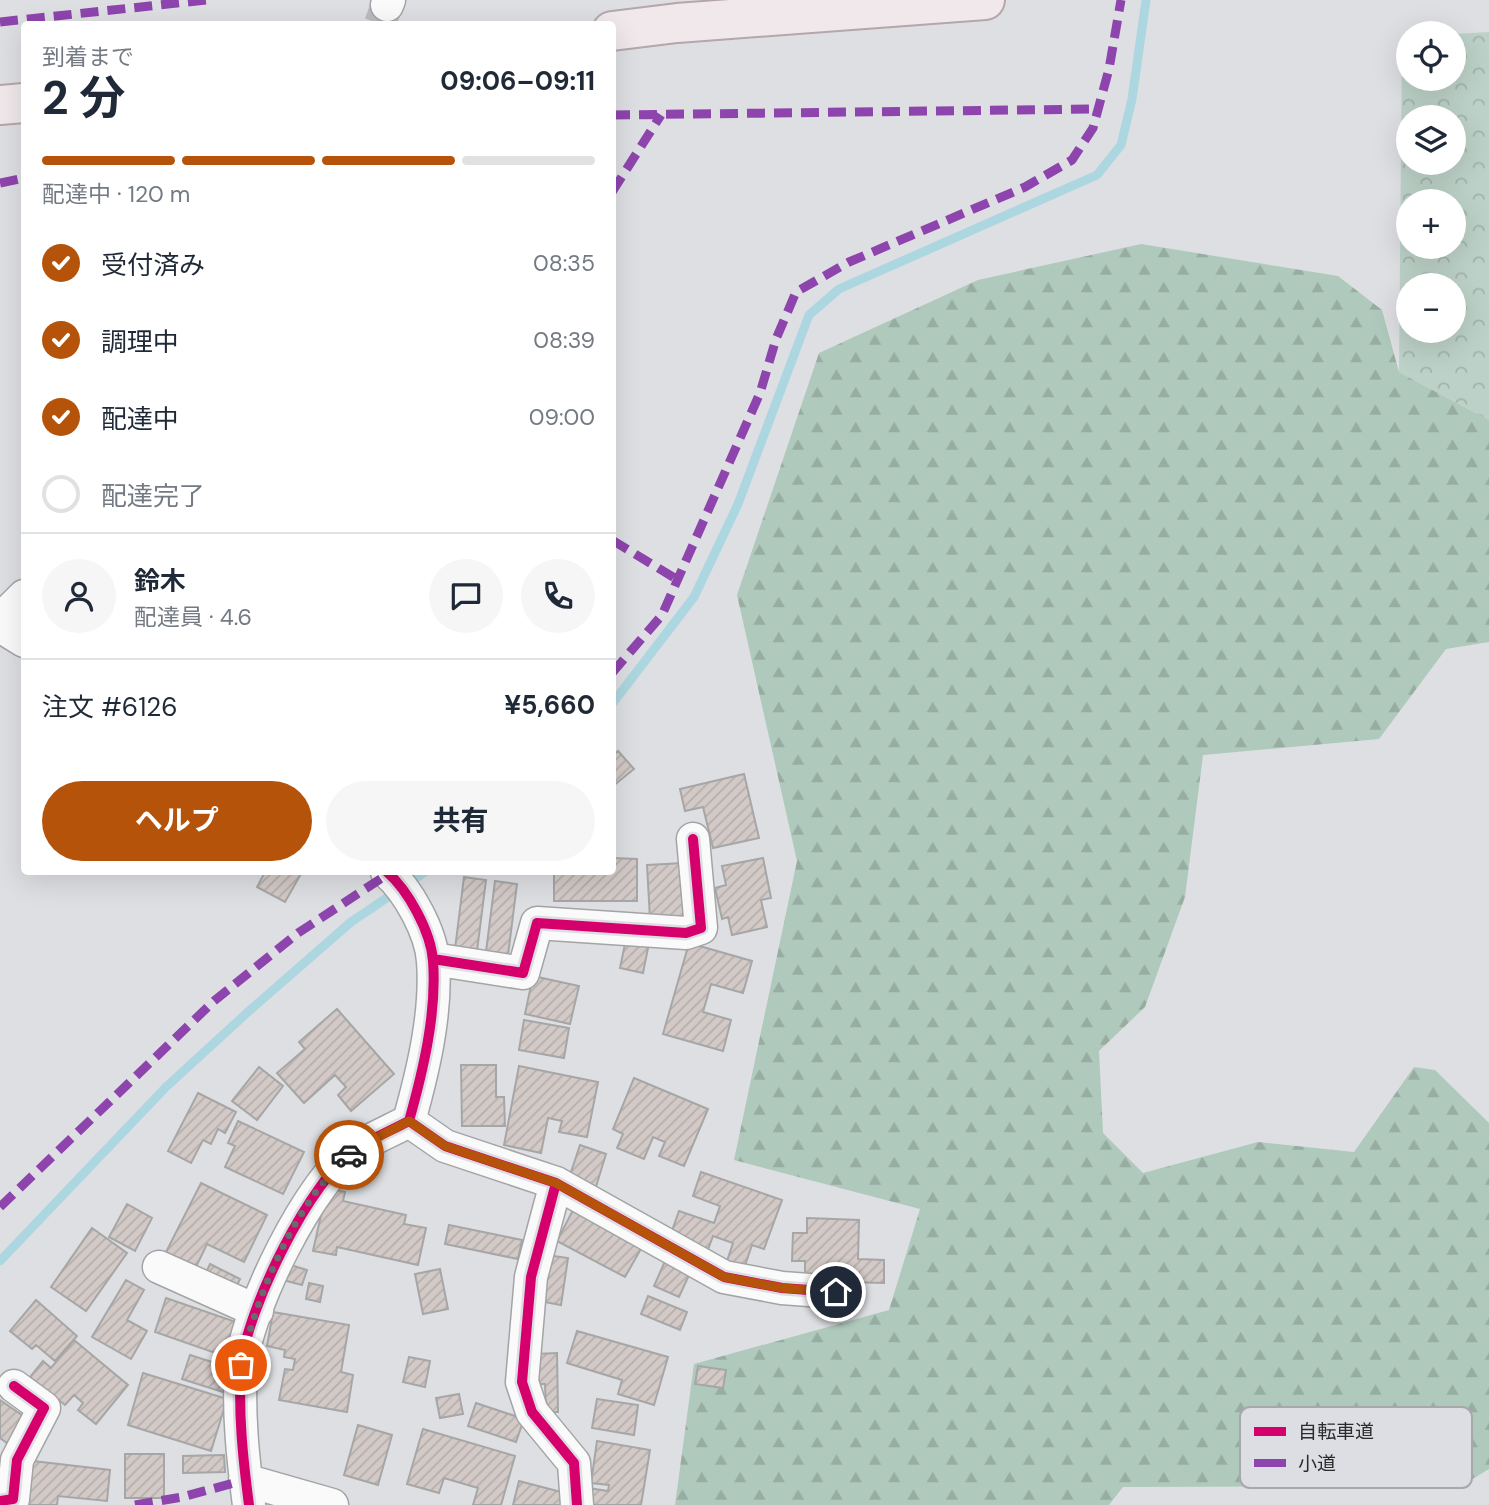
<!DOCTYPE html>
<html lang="ja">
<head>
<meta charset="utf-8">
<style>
	:root { --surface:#fff; --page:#f6f6f7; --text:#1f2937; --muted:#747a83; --line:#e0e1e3; --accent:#b45309 }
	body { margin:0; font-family:"DM Sans","Noto Sans JP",sans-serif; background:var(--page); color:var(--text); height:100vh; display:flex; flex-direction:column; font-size:26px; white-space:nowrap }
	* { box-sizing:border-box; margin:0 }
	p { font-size:23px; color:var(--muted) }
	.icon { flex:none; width:38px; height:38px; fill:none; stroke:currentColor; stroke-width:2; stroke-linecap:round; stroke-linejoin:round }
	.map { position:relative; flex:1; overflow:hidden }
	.drawer { position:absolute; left:21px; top:21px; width:595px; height:854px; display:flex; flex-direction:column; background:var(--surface); border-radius:7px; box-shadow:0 7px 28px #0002 }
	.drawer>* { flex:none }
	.controls { position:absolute; left:1396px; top:21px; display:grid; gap:14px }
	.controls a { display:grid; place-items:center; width:70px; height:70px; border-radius:50%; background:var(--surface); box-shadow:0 7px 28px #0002; font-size:35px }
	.pin { position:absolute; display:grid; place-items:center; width:60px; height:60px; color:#fff; margin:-30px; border:4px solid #fff; border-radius:50%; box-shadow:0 2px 7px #0007 }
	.courier { position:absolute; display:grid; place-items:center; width:70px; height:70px; margin:-35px; border:5px solid #b45309; border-radius:50%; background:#fff; color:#222; box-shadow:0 2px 9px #0007 }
	.headline em { font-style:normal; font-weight:700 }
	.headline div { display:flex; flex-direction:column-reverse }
	.headline { display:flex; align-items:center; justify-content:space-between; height:119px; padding:0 21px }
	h1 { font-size:46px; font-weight:700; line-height:52px }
	.bar { display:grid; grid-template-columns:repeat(4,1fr); gap:10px 7px; align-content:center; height:84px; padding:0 21px }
	.bar i { height:9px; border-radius:5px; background:var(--line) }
	.bar .selected { background:var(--accent) }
	.bar p { grid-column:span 4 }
	.line { display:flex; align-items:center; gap:18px; padding:0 21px; border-top:2px solid var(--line) }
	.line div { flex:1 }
	.round { display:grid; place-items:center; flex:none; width:74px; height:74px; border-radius:37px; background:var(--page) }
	ol { padding:0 21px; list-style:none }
	li { display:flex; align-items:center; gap:21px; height:77px }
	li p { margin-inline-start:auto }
	li .icon { padding:7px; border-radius:50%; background:var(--accent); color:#fff; stroke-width:4 }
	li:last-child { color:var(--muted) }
	li i { width:38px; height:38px; border:4px solid var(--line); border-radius:50% }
	.action { display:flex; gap:14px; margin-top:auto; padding:14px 21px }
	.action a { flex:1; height:80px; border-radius:42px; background:var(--accent); color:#fff; font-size:28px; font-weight:700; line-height:80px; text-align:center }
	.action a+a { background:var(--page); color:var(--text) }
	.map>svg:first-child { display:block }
	.forest { fill:url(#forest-firs) }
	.park { fill:url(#park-crowns); fill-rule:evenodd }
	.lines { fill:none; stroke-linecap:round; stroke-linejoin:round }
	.stream { stroke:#add7e0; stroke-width:9 }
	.building { fill:url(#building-hatch); stroke:#a6a6a7; stroke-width:2 }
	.minor-tunnel { stroke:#babbbe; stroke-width:32; stroke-dasharray:32 16; stroke-linecap:butt }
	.minor-casing { stroke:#a3a4a6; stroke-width:35 }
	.major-casing { stroke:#b5a6aa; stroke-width:42 }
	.minor { stroke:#fafafb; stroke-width:32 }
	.major { stroke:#f0e8ea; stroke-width:38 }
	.quiet { stroke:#8e44ad; stroke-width:9; stroke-dasharray:18 9; stroke-linecap:butt }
	.cycleway-casing { stroke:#dddee3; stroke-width:15 }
	.cycleway { stroke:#d6006c; stroke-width:10 }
	.done { stroke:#696a6c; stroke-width:7; stroke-dasharray:0 12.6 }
	.route { stroke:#b45309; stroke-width:9 }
	.key { fill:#dddee3; stroke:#a7a8ac; stroke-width:2 }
	.key-label { font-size:19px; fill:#2a2b2c }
</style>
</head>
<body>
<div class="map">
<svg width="1489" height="1505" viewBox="0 0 1489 1505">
	<defs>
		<pattern id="forest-firs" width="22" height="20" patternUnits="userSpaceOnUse" patternTransform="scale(1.75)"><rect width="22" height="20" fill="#afc9bc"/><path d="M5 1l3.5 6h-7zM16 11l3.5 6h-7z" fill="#97ada2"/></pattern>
		<pattern id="park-crowns" width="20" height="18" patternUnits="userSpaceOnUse" patternTransform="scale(1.75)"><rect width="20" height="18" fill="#bcd1c7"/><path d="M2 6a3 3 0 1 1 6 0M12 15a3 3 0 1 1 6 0" fill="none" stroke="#a2b4ab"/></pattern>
		<pattern id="building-hatch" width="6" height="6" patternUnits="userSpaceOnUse" patternTransform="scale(1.75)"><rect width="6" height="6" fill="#d3cac7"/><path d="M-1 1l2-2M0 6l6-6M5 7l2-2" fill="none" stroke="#b5aeab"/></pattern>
	</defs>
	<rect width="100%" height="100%" fill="#dedfe2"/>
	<!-- forest -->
	<path class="forest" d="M1141,244L1338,276L1382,310L1399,372L1489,420V642L1446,649L1379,739L1203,755L1185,897L1145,1007L1099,1051L1103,1133L1143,1173L1258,1142L1354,1152L1414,1067L1435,1070L1489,1123V1469L1461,1486L1123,1487L1109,1505H675L694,1364L889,1310L920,1209L734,1160L797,861L737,595L819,353L978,280Z"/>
	<!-- park -->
	<path class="park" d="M1489,32V420L1399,372L1402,36H1409V79H1454V34ZM1409,117H1454V163H1409ZM1409,201H1454V247H1409ZM1409,285H1454V331H1409Z"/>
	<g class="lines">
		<!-- stream -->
		<path class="stream" d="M612,704L694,597L738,504L809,315L839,289L1097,175L1121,145L1132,99L1146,0
			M0,1261L166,1087L249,1011L351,922L425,872"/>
	</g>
	<!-- building -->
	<path class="building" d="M618,751L634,769L612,787V756Z
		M744,774L759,838L713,848L703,807L685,811L680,789Z
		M612,858L637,859V901H554V872H612Z
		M763,858L771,898L761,900L767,927L732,935L728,917L722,919L715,888L726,885L722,866Z
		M683,863L686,917L650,919L647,865Z
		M265,872H302L285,902L257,887Z
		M464,877L486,880L477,951L455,949Z
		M495,881L517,884L508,955L486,952Z
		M626,939L649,943L643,973L620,968Z
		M689,943L752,961L743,993L711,984L703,1012L731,1020L723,1051L663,1034Z
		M533,976L579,986L570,1024L525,1014Z
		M337,1009L394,1074L351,1111L338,1095L346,1087L335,1075L304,1103L277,1073L305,1049L299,1042Z
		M524,1020L569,1028L564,1058L519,1050Z
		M461,1065H496V1097H504L505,1126H462Z
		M519,1066L598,1082L587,1137L559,1132L562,1121L548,1118L541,1153L504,1145Z
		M259,1067L283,1086L257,1120L232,1101Z
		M634,1078L708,1109L684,1166L659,1156L665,1142L653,1137L644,1159L617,1148L623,1134L613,1129Z
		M198,1093L236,1112L225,1133L218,1129L211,1144L203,1140L191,1163L168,1151Z
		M238,1121L304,1152L283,1194L225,1167L235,1146L228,1143Z
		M580,1145L606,1154L595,1190L568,1181Z
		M701,1172L782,1200L764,1249L752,1245L742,1274L725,1267L733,1243L713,1236L706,1255L668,1242L679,1211L714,1223L720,1206L693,1196Z
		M201,1183L267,1215L244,1262L207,1244L195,1269L165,1254Z
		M327,1188L345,1192L343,1201L406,1215L404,1224L426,1228L418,1265L337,1247L336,1255L313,1251Z
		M127,1204L152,1218L135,1251L109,1237Z
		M573,1210L642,1247L625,1277L557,1241Z
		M807,1218L859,1220L858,1259L884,1260V1283L805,1281V1261H792L793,1233H807Z
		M449,1225L522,1240L518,1259L445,1244Z
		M92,1228L127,1253L86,1311L51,1287Z
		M547,1255L568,1258L561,1305L539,1301Z
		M665,1261L690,1273L679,1297L654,1286Z
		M210,1264L240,1279L233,1294L203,1279Z
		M287,1264L307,1270L302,1285L283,1280Z
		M440,1269L448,1309L423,1314L415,1274Z
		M126,1280L144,1290L127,1320L147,1331L131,1359L92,1337Z
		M309,1283L323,1286L320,1302L306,1299Z
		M648,1296L687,1312L680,1330L641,1314Z
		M166,1298L236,1322L224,1356L155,1332Z
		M36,1300L77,1336L55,1361L36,1345L32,1349L10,1331Z
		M273,1312L349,1325L341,1372L353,1375L347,1412L279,1400L285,1369L293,1370L295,1359L284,1357L285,1350L267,1346Z
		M577,1331L668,1357L654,1405L618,1394L622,1380L567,1363Z
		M74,1340L128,1385L96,1424L78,1410L83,1403L74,1395L65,1405L30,1377L43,1361L51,1368Z
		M557,1353L558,1412H546L545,1384H536V1354Z
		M190,1355L234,1369L226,1393L182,1379Z
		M409,1357L430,1361L425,1387L403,1382Z
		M698,1366L726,1370L723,1388L695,1384Z
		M143,1373L227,1399L211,1451L128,1425Z
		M459,1394L463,1414L440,1418L436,1398Z
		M597,1399L638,1405L634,1435L592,1428Z
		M0,1400L32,1422L14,1448L0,1438Z
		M476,1403L524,1419L516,1442L468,1426Z
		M358,1425L392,1435L378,1485L344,1475Z
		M423,1429L515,1456L501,1505H473L478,1488L444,1478L439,1493L407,1484Z
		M597,1441L650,1450L641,1505H586L588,1488L608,1491L609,1485L591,1483Z
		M125,1454H164V1498H125Z
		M224,1455L225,1472L183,1473V1456Z
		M33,1461L110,1470L107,1501L58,1496L57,1505H28Z
		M519,1481L565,1493L562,1505H513Z"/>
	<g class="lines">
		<!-- minor-tunnel -->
		<path class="minor-tunnel" d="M380,24L387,5"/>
		<defs>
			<path id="minor" d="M387,5L389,0
				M0,620L24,596
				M0,626L24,641
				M433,959L523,973L537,923L686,933L701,928L693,839
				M409,1121L445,1146L556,1183L724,1277L782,1288L836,1292
				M556,1183L531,1277L522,1382L532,1412L574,1463L577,1505
				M159,1267L257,1311
				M245,1480L332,1505
				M0,1501L13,1499L17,1460L44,1408L14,1386
				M249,1505C243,1459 238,1413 241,1367C246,1311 310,1179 357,1148C373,1138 392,1130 409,1121C423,1071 437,1013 433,961C431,932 408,890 387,872"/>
			<path id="major" d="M612,31L677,23L985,0
				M0,105L24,103"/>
		</defs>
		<!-- minor casing -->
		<use href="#minor" class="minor-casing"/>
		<!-- major casing -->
		<use href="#major" class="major-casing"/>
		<!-- minor -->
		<use href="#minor" class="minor"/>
		<!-- major -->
		<use href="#major" class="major"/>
		<!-- quiet -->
		<path class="quiet" d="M0,22L206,0
			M612,115L1099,109
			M0,183L24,178
			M612,192L661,115
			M612,540L678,580
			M612,673L662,615L760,393L776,339L796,292L849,262L1025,187L1072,160L1093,128L1109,69L1121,0
			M0,1207L214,1001L298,933L391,872
			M135,1505L182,1497L245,1480"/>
		<defs>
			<path id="cycleway" d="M433,959L523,973L537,923L686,933L701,928L693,839
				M409,1121L445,1146L556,1183L724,1277L782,1288L836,1292
				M556,1183L531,1277L522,1382L532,1412L574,1463L577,1505
				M0,1501L13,1499L17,1460L44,1408L14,1386
				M249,1505C243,1459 238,1413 241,1367C246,1311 310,1179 357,1148C373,1138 392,1130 409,1121C423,1071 437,1013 433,961C431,932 408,890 387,872"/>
		</defs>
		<!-- cycleway casing -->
		<use href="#cycleway" class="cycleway-casing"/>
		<!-- cycleway -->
		<use href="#cycleway" class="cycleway"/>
	</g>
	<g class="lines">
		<!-- done -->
		<path class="done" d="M241,1365C254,1307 279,1245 313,1196C323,1181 337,1168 349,1155"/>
		<!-- route -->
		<path class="route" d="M349,1155L355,1149L409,1121L445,1146L556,1183L724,1277L782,1288L836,1292"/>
	</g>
	<!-- legend -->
	<rect x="1240" y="1407" width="232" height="81" rx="10" class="key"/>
	<rect x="1254" y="1427" width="32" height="9" fill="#d6006c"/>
	<rect x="1254" y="1459" width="32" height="8" fill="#8e44ad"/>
	<g class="key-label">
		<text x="1298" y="1438">自転車道</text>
		<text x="1298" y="1470">小道</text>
	</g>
</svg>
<div class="controls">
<a><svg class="icon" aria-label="locate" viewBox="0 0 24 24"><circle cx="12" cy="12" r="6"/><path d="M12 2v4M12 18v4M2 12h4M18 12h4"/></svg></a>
<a><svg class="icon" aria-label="layers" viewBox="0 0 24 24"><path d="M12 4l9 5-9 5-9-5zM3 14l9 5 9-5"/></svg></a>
<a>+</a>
<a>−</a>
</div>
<div class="pin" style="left:241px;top:1365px;background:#ea580c"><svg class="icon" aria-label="bag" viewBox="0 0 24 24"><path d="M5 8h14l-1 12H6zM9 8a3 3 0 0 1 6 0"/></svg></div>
<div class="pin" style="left:836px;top:1292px;background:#1f2937"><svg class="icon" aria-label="home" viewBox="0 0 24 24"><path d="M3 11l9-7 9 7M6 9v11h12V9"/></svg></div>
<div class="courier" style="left:349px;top:1155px"><svg class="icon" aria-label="car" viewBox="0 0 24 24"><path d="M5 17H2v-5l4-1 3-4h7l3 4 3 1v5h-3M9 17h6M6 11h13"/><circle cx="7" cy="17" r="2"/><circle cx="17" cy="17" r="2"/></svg></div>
<section class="drawer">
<div class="headline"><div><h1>2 分</h1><p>到着まで</p></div><em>09:06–09:11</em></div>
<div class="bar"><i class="selected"></i><i class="selected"></i><i class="selected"></i><i></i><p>配達中 · 120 m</p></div>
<ol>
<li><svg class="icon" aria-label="check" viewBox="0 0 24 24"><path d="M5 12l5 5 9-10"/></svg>受付済み<p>08:35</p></li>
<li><svg class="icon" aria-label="check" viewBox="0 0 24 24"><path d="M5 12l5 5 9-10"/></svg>調理中<p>08:39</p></li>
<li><svg class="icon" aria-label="check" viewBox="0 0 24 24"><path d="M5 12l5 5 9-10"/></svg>配達中<p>09:00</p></li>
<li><i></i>配達完了</li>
</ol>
<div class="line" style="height:126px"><a class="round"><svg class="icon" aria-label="person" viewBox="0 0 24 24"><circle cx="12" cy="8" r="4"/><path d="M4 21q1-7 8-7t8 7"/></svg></a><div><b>鈴木</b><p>配達員 · 4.6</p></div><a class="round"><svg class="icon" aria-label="chat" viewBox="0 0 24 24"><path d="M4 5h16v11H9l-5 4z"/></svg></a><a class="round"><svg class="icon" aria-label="phone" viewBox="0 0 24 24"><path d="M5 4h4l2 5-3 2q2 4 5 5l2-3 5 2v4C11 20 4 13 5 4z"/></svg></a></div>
<div class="line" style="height:91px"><div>注文 #6126</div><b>¥5,660</b></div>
<div class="action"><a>ヘルプ</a><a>共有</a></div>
</section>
</div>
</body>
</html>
